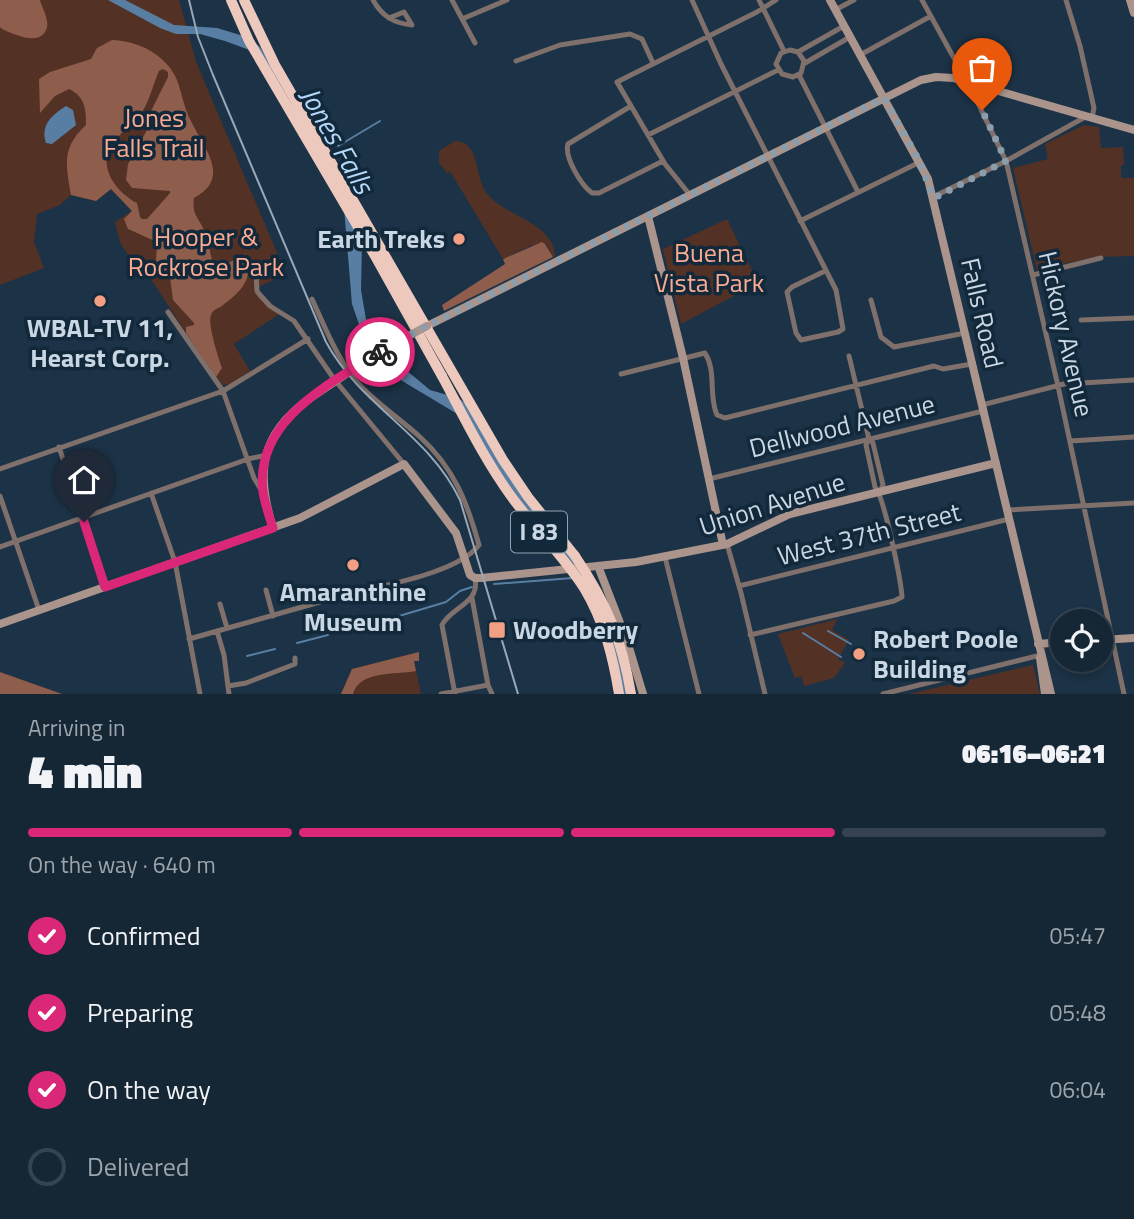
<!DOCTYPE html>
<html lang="en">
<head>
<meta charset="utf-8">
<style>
	:root { --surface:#152634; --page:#223240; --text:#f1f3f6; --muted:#9da5ac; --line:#34434f; --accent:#db2777 }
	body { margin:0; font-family:"Titillium Web",sans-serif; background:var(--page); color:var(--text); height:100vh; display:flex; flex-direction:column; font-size:26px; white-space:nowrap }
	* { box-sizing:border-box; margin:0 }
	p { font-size:23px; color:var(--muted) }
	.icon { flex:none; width:38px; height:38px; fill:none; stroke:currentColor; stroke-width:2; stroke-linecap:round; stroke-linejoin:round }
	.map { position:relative; height:694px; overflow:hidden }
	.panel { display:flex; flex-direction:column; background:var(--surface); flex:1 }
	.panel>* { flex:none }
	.tools { position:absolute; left:1050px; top:609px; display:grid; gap:14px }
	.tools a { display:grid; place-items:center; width:63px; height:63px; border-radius:50%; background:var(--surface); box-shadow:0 4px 10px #0003,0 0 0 2px var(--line); font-size:35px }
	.pin { position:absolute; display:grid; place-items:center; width:60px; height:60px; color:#fff; margin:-72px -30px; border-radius:50% 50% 50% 0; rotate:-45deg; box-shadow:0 0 7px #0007 }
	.pin .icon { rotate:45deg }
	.courier { position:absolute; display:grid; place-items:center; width:70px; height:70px; margin:-35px; border:5px solid #db2777; border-radius:50%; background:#fff; color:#222; box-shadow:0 2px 9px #0007 }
	.summary em { font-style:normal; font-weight:800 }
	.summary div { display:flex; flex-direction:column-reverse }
	.summary { display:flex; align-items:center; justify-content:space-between; height:119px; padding:0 28px }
	h1 { font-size:46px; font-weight:800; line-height:52px }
	.bar { display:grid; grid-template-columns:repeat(4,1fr); gap:10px 7px; align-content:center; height:84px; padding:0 28px }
	.bar i { height:9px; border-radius:5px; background:var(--line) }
	.bar .active { background:var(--accent) }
	.bar p { grid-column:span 4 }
	ol { padding:0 28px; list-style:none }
	li { display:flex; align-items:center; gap:21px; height:77px }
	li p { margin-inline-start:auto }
	li .icon { padding:7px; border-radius:50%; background:var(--accent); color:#fff; stroke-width:4 }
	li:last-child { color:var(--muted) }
	li i { width:38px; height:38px; border:4px solid var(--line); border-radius:50% }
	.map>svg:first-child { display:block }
	.green { fill:#543125 }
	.forest { fill:#8f5d4c; fill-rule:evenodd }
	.water { fill:#587fa3 }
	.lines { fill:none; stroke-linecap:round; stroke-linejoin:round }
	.stream { stroke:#587fa3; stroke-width:2 }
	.street-tunnel { stroke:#364b5e; stroke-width:5; stroke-dasharray:5 2.5; stroke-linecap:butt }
	.street { stroke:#7f706b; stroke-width:5 }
	.secondary { stroke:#ab948c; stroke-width:8 }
	.highway { stroke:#edc8bc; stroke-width:10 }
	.tram { stroke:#99a8b7; stroke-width:2 }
	.secondary-bridge { stroke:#ab948c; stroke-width:8 }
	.highway-bridge { stroke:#edc8bc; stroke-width:10 }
	.done { stroke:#8c9dac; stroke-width:7; stroke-dasharray:0 12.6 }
	.route { stroke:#db2777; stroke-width:9 }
	.poi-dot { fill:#f39f83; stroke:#12283b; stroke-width:2.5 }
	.labels { text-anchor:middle; stroke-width:7; stroke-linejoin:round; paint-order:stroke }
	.shield { fill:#12283b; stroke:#92a2b1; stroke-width:2 }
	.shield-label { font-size:24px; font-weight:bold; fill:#c9d6e3 }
	.park-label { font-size:26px; fill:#fbab91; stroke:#12283b }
	.poi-label { font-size:26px; font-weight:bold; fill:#c9d6e3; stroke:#12283b }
	.street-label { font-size:26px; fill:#c9d6e3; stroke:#12283b }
	.water-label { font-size:28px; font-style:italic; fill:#b4d8fa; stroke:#12283b }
</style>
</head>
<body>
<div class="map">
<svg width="1134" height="694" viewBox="0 0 1134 694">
	<rect width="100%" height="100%" fill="#1c3246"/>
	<!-- green -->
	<path class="green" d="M0,0H179L196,62L286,274L256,288L281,313L234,344L250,371L231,384L223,385L205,362L136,256L130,258L120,242L115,222L132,211L111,189L96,201L71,195L60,205L37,214L34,242L44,268L0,285Z
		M1084,125L1099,127L1101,148L1123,147L1124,165H1121V178H1134V256L1094,257L1037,270L1013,168L1048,159L1045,144Z
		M455,141C482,141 473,180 489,196C507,216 554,224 555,256L553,257L546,244L530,246L503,259L451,173L449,171L448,174L439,163V151Z
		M727,219L754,275L762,281L681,324L663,249Z
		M837,619L832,630L849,640L838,659L845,663L834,678L804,686L801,676L795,678L778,634Z
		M419,652V661H414L421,694H341L352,669Z
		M1033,665L1040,694H909Z"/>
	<!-- forest -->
	<path class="forest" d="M0,0H40C42,8 49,19 47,27C42,48 13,34 2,29L0,27Z
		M112,40C138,41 166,54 177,80C182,93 184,109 191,121C204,149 232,177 194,198C192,212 196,215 202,226C207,236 210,250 212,261L224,265L246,254C255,277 241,292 223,305C218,309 213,309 211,315C207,324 219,359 222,368L216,377L186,333V327L194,325V323L173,300L170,277L156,261L157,242L128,229L124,219L132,211L111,189L96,201L71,195C66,165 61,148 86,125C86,108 85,97 69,89L55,96L40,113L39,79L50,72L91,59L97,48ZM163,69L168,72V77L150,113L146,132L128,164L126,180L132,188L170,191V193L147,219H142L140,217L137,203C114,191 95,163 115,140C123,130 136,123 142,112C150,100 153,84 159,71Z
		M542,242L545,244L553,257L444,311L442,305L505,264L503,259Z
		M419,652V661H414L416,671C396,675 360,670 353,694H341L352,669Z
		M0,672L62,694H0Z"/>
	<!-- water -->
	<path class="water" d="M108,0H125L174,25L217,28L250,38L261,48L362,241L361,290L367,325L375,338L406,370L430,390L458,398L468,405L607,612L629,694H616L598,622L568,567L459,415L399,379L387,367L362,333L352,304L344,208L252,51L225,41L200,34H176L160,28Z
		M66,106L73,110L76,125L52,144L46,143C40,125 52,115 66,106Z"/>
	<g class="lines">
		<!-- stream -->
		<path class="stream" d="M338,146L380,121
			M494,584L573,578
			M359,628L446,602L460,591L472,587
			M828,631L851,644
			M803,633L841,657
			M297,643L328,635
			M247,656L275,649"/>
		<!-- street-tunnel -->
		<path class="street-tunnel" d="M327,600L350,594"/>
		<!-- street -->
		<path class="street" d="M373,0C382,16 393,23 412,25L404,12L389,18
			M452,0L475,43
			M692,0L721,64L836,290L843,329L838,332L801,340L796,333L787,292L792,287L825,271
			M759,0L784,51
			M922,0L972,91L1006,161L1058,386L1124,694
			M1066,0L1080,46L1094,108L1092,118
			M835,10L854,0
			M462,19L507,0
			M798,52L804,61L801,73L793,77L782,74L776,64L781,53L790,50L798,52L844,26
			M860,55L931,16
			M516,61L560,45L630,34L642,39L653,63
			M805,63L850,37
			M799,75L858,192
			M631,106L568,144C564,157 581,185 592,193H599L663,161
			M648,135L778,70
			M690,195L665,164L617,82L757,12L776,0
			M933,197L1006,161L1087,116
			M800,221L920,162
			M256,273L257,291L260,295L270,306L294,321L334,379L404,464
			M1033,275L1101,258
			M312,299C324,325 335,353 352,376C371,400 398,417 420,437C454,468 467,502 479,545C458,573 384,585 350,594
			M871,300L881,337L894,347L965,333
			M168,312L223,391L254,478L263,493
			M1081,320L1134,318
			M849,356L869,439L873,443L883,485L880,492
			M621,374L705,353C717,372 708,395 717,415L725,418L934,366L943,369L972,364
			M982,405L1064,384L1134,380
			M1070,441L1134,437
			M59,447L105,587
			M0,469L223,391L308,339
			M709,479L983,411
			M151,493L175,562L200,694
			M0,496L39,610
			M1007,510L1134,503
			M727,544L741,593L765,694
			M0,547L248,459L267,455
			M665,557L699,694
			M739,586L1009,519
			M266,590L273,616
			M472,598L488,685L492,694
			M220,604L227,628
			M217,631L224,655L229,694
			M750,635L894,601L902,597C901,581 884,496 875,487L866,445L869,439
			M189,639L327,600
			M228,686L246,683L295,664V658
			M441,694L488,685
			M455,694L442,625C452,606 480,604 475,578
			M883,694L1041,655"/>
		<!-- secondary -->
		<path class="secondary" d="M830,0L928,179L1051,694
			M1130,0L1134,13
			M648,216L683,358L723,545
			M427,326L921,80L936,77L953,78L1134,130
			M273,528C256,473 259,435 309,399
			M598,566L627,641L643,694
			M0,624L300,518L404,464L456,533L470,575L475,578H481L636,562L727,544L790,514L996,463
			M1101,640L1134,638
			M1038,644L1062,642
			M1040,658L1045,694"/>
		<!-- highway -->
		<path class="highway" d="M231,0L249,41L375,256L442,376
			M244,0L275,65L503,460L528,497L575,556"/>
		<!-- tram -->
		<path class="tram" d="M189,0L198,37L213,75L326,342C362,408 428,433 460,500L518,694"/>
		<!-- secondary-bridge -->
		<path class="secondary-bridge" d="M309,399L379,352L427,326"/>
		<!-- highway-bridge -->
		<path class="highway-bridge" d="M442,376C464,417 484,459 511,496C534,528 563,555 584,588C604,621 613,657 619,694
			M575,556C606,602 622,639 631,694"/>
	</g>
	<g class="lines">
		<!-- done -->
		<path class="done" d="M380,352L427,326L884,98L920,162L933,197L938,196L1006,161L982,110"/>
		<!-- route -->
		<path class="route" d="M84,522L105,587L273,528C269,516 265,504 263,492C254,420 330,384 380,352"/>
	</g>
	<!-- markers -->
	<g class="poi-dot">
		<circle cx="459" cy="239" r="7"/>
		<circle cx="100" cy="301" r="7"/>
		<circle cx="353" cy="565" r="7"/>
		<rect x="488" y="621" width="18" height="18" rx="3.5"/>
		<circle cx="859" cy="654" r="7"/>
	</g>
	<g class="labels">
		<!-- shield labels -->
		<rect class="shield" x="511" y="511.5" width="56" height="41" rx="5"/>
		<g class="shield-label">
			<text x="539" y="540">I 83</text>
		</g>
		<!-- park labels -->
		<g class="park-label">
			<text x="154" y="127">Jones<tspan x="154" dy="30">Falls Trail</tspan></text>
			<text x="206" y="246">Hooper &amp;<tspan x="206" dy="30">Rockrose Park</tspan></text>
			<text x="709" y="262">Buena<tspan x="709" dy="30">Vista Park</tspan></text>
		</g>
		<!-- poi labels -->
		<g class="poi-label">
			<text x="445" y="248" text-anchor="end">Earth Treks</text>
			<text x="100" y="337">WBAL-TV 11,<tspan x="100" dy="30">Hearst Corp.</tspan></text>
			<text x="353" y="601">Amaranthine<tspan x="353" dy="30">Museum</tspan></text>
			<text x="513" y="639" text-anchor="start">Woodberry</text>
			<text x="873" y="648" text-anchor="start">Robert Poole<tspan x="873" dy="30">Building</tspan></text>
		</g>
		<!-- street labels -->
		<g class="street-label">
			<text transform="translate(982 313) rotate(77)" y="9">Falls Road</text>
			<text transform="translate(1066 334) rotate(77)" y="9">Hickory Avenue</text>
			<text transform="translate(842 426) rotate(-14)" y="9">Dellwood Avenue</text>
			<text transform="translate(772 504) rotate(-18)" y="9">Union Avenue</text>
			<text transform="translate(869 534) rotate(-14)" y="9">West 37th Street</text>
		</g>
		<!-- water labels -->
		<g class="water-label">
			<text transform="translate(337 140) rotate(60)" y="10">Jones Falls</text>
		</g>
	</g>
</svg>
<div class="tools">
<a><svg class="icon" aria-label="locate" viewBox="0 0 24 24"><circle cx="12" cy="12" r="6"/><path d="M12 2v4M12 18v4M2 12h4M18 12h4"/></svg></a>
</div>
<div class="pin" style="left:982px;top:110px;background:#ea580c"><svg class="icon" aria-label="bag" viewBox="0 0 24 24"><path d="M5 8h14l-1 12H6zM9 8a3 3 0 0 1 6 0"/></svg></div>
<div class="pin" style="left:84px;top:522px;background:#1f2937"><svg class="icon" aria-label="home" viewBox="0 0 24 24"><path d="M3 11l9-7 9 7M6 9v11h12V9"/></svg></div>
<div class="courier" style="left:380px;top:352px"><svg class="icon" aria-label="bike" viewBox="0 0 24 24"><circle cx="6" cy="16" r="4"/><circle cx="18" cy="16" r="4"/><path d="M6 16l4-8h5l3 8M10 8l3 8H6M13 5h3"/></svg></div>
</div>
<section class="panel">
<div class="summary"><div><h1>4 min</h1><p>Arriving in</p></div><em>06:16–06:21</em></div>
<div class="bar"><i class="active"></i><i class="active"></i><i class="active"></i><i></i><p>On the way · 640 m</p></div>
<ol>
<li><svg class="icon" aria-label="check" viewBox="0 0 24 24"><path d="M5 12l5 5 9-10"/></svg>Confirmed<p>05:47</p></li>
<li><svg class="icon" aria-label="check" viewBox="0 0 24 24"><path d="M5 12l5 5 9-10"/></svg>Preparing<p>05:48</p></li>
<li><svg class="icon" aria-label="check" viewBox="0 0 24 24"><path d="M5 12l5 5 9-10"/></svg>On the way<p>06:04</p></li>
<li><i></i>Delivered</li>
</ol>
</section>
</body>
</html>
